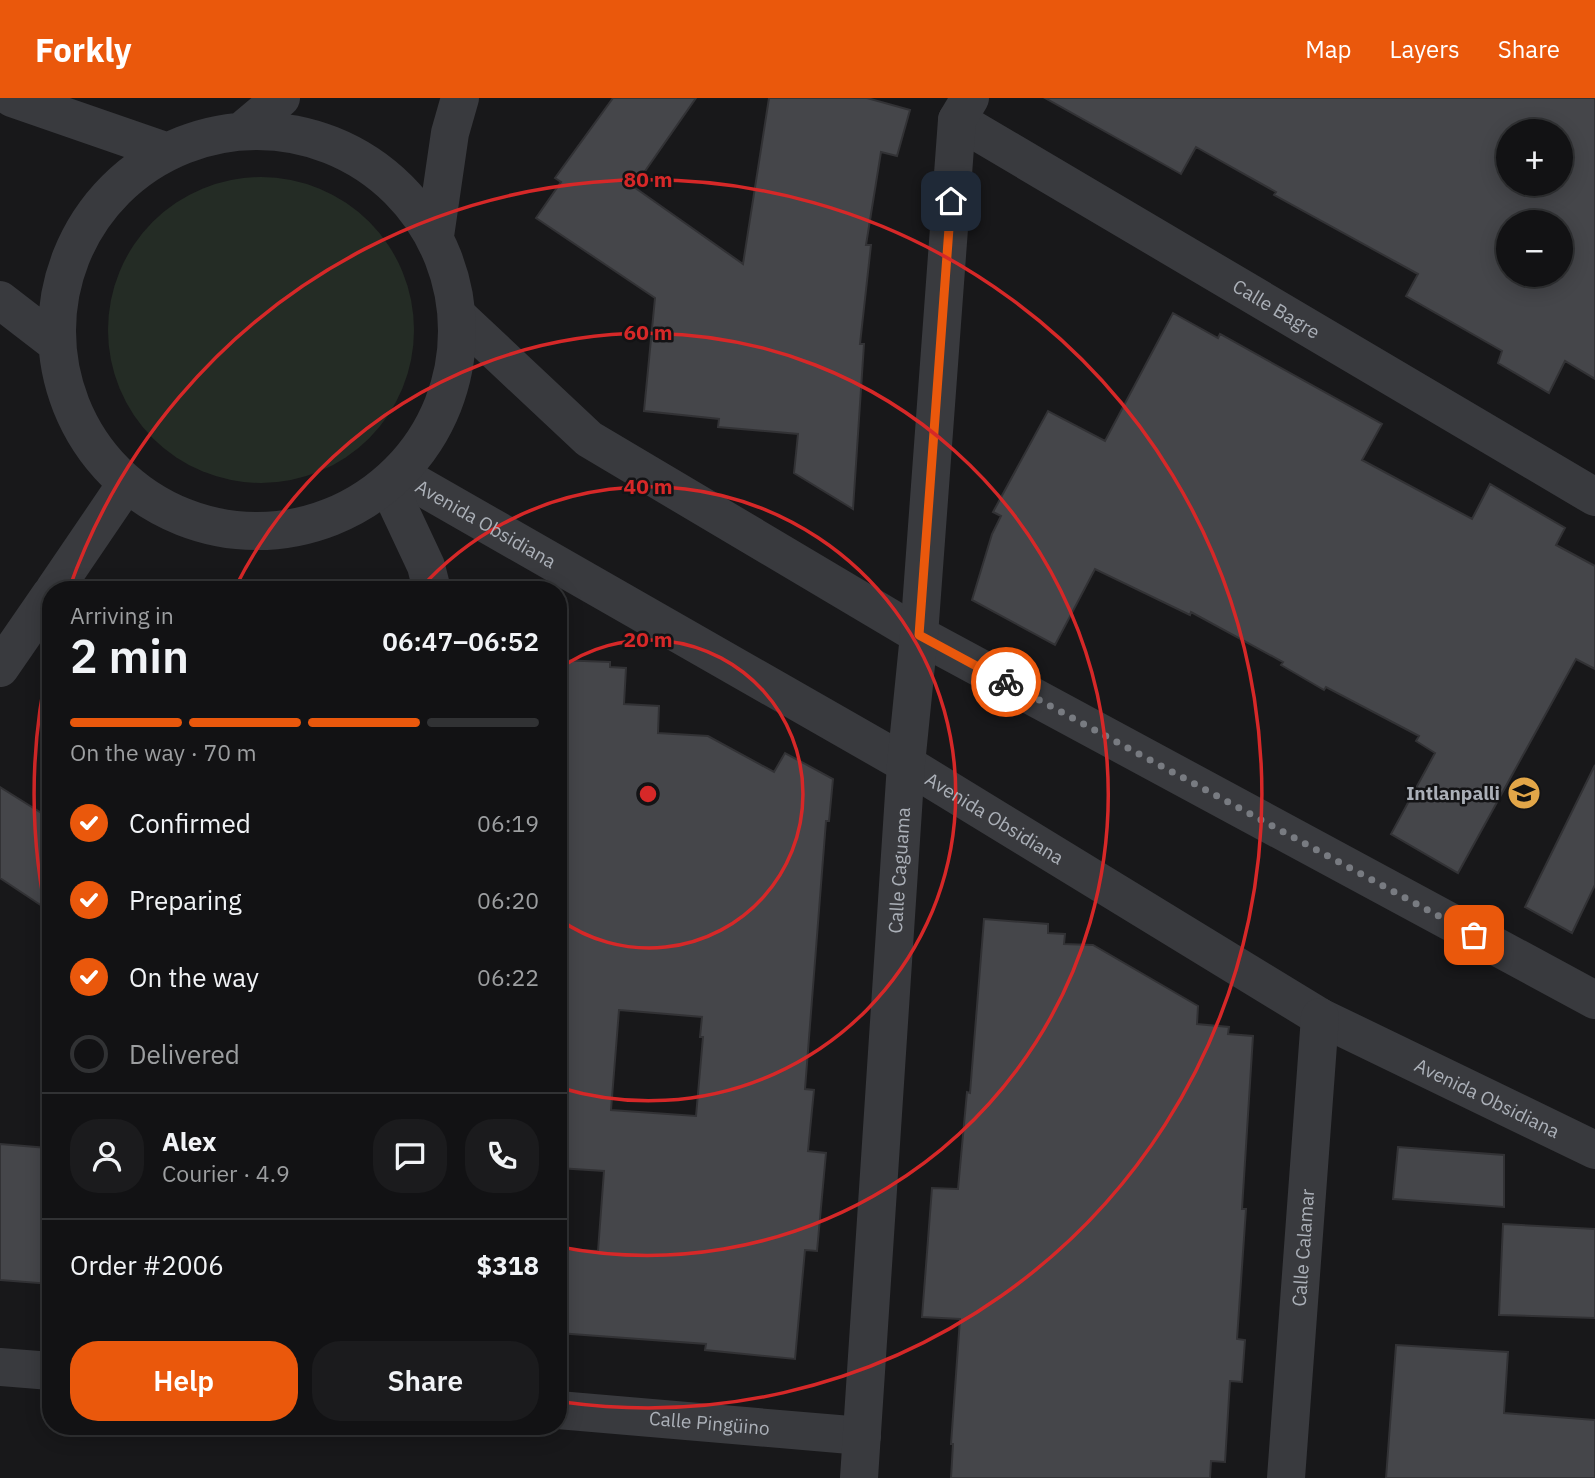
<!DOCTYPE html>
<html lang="en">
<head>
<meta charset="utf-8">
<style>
	:root { --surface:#121214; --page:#1b1b1d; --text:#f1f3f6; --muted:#9c9ea0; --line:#313234; --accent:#ea580c }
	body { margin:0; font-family:"IBM Plex Sans",sans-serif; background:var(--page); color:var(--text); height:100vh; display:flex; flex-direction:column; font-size:26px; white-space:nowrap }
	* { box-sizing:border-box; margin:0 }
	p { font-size:23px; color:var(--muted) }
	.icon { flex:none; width:38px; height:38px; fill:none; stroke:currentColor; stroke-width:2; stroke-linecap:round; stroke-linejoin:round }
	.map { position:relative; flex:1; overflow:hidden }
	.sheet { position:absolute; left:42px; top:483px; width:525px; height:854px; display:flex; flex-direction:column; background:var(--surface); border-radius:28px; box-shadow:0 4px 18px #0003,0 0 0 2px var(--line) }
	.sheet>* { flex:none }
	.fabs { position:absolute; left:1496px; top:21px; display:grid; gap:14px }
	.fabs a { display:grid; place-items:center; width:77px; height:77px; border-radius:50%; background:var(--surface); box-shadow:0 4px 18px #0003,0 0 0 2px var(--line); font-size:35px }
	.pin { position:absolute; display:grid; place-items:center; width:60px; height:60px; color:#fff; margin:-30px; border-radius:14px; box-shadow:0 4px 10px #0006 }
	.courier { position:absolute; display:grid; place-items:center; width:70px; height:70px; margin:-35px; border:5px solid #ea580c; border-radius:50%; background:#fff; color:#222; box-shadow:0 2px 9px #0007 }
	.head em { font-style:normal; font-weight:600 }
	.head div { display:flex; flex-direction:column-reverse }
	.head { display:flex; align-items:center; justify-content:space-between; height:119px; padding:0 28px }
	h1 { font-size:46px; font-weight:600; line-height:52px }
	.bar { display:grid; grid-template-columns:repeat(4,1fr); gap:10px 7px; align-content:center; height:84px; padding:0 28px }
	.bar i { height:9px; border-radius:5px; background:var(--line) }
	.bar .on { background:var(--accent) }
	.bar p { grid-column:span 4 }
	.line { display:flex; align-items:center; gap:18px; padding:0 28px; border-top:2px solid var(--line) }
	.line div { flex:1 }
	.round { display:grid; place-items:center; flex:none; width:74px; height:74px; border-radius:28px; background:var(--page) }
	ol { padding:0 28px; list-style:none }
	li { display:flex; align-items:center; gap:21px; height:77px }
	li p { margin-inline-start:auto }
	li .icon { padding:7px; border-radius:50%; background:var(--accent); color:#fff; stroke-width:4 }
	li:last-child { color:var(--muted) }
	li i { width:38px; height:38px; border:4px solid var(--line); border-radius:50% }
	.button { display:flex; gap:14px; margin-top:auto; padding:14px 28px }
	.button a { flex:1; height:80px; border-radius:28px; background:var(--accent); color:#fff; font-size:28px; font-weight:600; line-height:80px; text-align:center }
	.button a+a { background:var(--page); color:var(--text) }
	header { display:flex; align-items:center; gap:42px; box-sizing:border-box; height:98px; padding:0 35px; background:var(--accent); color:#fff }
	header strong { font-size:33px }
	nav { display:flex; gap:38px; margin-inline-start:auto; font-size:24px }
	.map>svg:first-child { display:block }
	.green { fill:#242c25 }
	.building { fill:#45464a; stroke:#323235; stroke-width:2; fill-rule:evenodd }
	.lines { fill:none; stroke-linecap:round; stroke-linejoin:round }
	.minor { stroke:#393a3e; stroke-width:38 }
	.tertiary { stroke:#393a3e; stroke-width:38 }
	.done { stroke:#787b81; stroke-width:7; stroke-dasharray:0 12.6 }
	.route { stroke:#ea580c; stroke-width:9 }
	.ring { fill:none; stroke:#d62828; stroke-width:3.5 }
	.labels { text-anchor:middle; stroke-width:5; stroke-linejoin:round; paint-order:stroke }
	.street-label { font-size:19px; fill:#abb0b8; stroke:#131315 }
	.poi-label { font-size:19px; font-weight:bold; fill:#abb0b8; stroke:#131315; text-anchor:end }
	.centre { fill:#d62828; stroke:#131315; stroke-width:3.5 }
	.ring-label { font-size:21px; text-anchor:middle; font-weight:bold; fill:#d62828; stroke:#131315; stroke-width:5; stroke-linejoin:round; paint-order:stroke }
</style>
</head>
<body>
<header>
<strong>Forkly</strong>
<nav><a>Map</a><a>Layers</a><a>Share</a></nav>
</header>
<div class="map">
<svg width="1595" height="1380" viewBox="0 0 1595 1380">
	<rect width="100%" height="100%" fill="#18181a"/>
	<!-- green -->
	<path class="green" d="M108 232a153 153 0 1 1 306 0a153 153 0 1 1-306 0Z"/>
	<!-- building -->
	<path class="building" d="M613,0H696L634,89L743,166L769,0H867L910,12L897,58L881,54L866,147H871L860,246H864L853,411L794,375L798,336L718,329L719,321L644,313L655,200L536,120L561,84L555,80Z
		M1045,0H1595V281L1565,263L1549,295L1498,265L1502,253L1406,198L1418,176L1274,97L1276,94L1196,49L1181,76ZM1508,33H1561V86H1508ZM1508,124H1561V177H1508Z
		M1173,215L1218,240L1220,236L1382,326L1362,362L1472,421L1490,386L1565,430L1556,447L1595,468V571L1576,561L1458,775L1391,736L1435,655L1416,643L1419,638L1326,589L1324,592L1281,567L1283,564L1191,514L1190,517L1095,471L1055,547L972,502L992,436L1001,418L993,414L1048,313L1105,343Z
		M558,562L610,564V569L626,570L624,606L659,608L658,635L708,638L774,674L785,655L833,681L829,723H826L805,991L814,992L808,1053L826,1055L817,1153L805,1152L795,1261L705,1252L706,1246L558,1235V1151L598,1153L604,1073L558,1070ZM619,912L702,919L700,939H703L696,1018L611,1012Z
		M1595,667V787L1572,835L1525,809Z
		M0,689L51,721V814L0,780Z
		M984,821L1048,826V835L1065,836L1064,846L1093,847L1198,908L1197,926L1229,929L1228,936L1253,938L1242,1111H1246L1237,1241L1245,1242L1242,1284L1230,1283L1225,1364L1211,1363L1210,1380H951L953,1346H951L960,1221L922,1219L932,1090L958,1091L967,994L970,995Z
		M0,1046L48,1050V1059L51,1060V1186L0,1182Z
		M1398,1049L1504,1057V1109L1393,1101Z
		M1503,1126L1595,1131V1220L1499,1217Z
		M1396,1247L1508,1254L1504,1315L1595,1322V1380H1386Z"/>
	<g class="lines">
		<!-- minor -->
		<g class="minor">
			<path id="s1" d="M957,22L1595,399"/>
			<path d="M458,218L589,341L919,537L1595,902"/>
			<path id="s2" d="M399,376L906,666L1320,919L1595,1052"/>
			<path d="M388,387L426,468L432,492"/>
			<path d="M0,1269L51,1273"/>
			<path id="s3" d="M558,1312L862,1338"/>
			<path id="s4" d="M859,1380L906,666L919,537L957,22L970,0"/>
			<path id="s5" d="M1286,1380L1320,919"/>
		</g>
		<!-- tertiary -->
		<path class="tertiary" d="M12,0L165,53
			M244,31L281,0
			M57 233a200 200 0 1 1 400 0a200 200 0 1 1-400 0Z
			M435,138L450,35L460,0
			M0,202L57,246
			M54,492L126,386
			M0,570L51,496"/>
	</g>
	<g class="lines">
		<!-- done -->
		<path class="done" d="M1006,584L1474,837"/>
		<!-- route -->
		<path class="route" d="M951,103L919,537L1006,584"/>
	</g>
	<!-- distance rings -->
	<g class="ring">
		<path d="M559 571A154 154 0 1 1 559 821"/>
		<path d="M420 491A307 307 0 1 1 561 990"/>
		<path d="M235 490A461 461 0 1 1 560 1149"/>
		<path d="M50 834A614 614 0 0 1 50 558M69 491A614 614 0 1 1 563 1304"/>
	</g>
	<!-- icons -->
	<defs>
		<symbol id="school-disc" viewBox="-11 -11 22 22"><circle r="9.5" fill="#e2a648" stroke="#131315"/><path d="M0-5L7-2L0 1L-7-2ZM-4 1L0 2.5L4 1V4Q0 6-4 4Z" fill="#111"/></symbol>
	</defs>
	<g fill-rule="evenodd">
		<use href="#school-disc" x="1505" y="676" width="38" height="38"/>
	</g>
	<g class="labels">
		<!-- street labels -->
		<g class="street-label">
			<text dy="7" stroke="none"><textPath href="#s1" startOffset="371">Calle Bagre</textPath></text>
			<text dy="7" stroke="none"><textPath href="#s2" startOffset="100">Avenida Obsidiana</textPath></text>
			<text dy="7" stroke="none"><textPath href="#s2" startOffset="688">Avenida Obsidiana</textPath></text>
			<text dy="7" stroke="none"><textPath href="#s4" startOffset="609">Calle Caguama</textPath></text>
			<text dy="7" stroke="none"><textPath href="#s2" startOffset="1255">Avenida Obsidiana</textPath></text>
			<text dy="7" stroke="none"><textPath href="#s5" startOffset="231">Calle Calamar</textPath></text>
			<text dy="7" stroke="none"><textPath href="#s3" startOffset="152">Calle Pingüino</textPath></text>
		</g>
		<!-- poi labels -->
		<g class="poi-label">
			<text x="1500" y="702">Intlanpalli</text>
		</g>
	</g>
	<circle cx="648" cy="696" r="10" class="centre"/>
	<g class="ring-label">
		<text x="648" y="89">80 m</text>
		<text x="648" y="242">60 m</text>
		<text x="648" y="396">40 m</text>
		<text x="648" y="549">20 m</text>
	</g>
</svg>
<div class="fabs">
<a>+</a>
<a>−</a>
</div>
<div class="pin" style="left:1474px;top:837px;background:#ea580c"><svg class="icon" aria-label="bag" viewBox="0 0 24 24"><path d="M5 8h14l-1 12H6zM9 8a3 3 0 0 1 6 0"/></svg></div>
<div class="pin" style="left:951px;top:103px;background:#1f2937"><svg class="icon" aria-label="home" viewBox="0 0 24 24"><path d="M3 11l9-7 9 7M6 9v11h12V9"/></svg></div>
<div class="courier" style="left:1006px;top:584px"><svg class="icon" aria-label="bike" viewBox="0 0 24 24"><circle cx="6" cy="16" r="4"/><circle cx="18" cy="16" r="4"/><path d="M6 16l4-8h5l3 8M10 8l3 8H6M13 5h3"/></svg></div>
<section class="sheet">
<div class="head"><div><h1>2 min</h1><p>Arriving in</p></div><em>06:47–06:52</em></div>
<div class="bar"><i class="on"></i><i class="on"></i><i class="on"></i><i></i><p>On the way · 70 m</p></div>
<ol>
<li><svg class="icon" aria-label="check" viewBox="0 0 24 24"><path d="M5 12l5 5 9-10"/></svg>Confirmed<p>06:19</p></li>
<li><svg class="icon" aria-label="check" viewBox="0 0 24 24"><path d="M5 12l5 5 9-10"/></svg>Preparing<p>06:20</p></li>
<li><svg class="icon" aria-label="check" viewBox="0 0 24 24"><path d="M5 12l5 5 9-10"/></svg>On the way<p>06:22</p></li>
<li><i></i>Delivered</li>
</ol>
<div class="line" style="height:126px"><a class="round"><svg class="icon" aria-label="person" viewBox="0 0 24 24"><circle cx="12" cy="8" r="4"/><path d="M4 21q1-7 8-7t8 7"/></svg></a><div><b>Alex</b><p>Courier · 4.9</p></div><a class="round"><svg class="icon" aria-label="chat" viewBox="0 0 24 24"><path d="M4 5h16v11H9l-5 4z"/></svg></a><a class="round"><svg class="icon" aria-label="phone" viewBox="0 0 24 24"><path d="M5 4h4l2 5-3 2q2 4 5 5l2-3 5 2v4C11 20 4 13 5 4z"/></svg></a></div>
<div class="line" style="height:91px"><div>Order #2006</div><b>$318</b></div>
<div class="button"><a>Help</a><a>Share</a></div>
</section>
</div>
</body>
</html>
